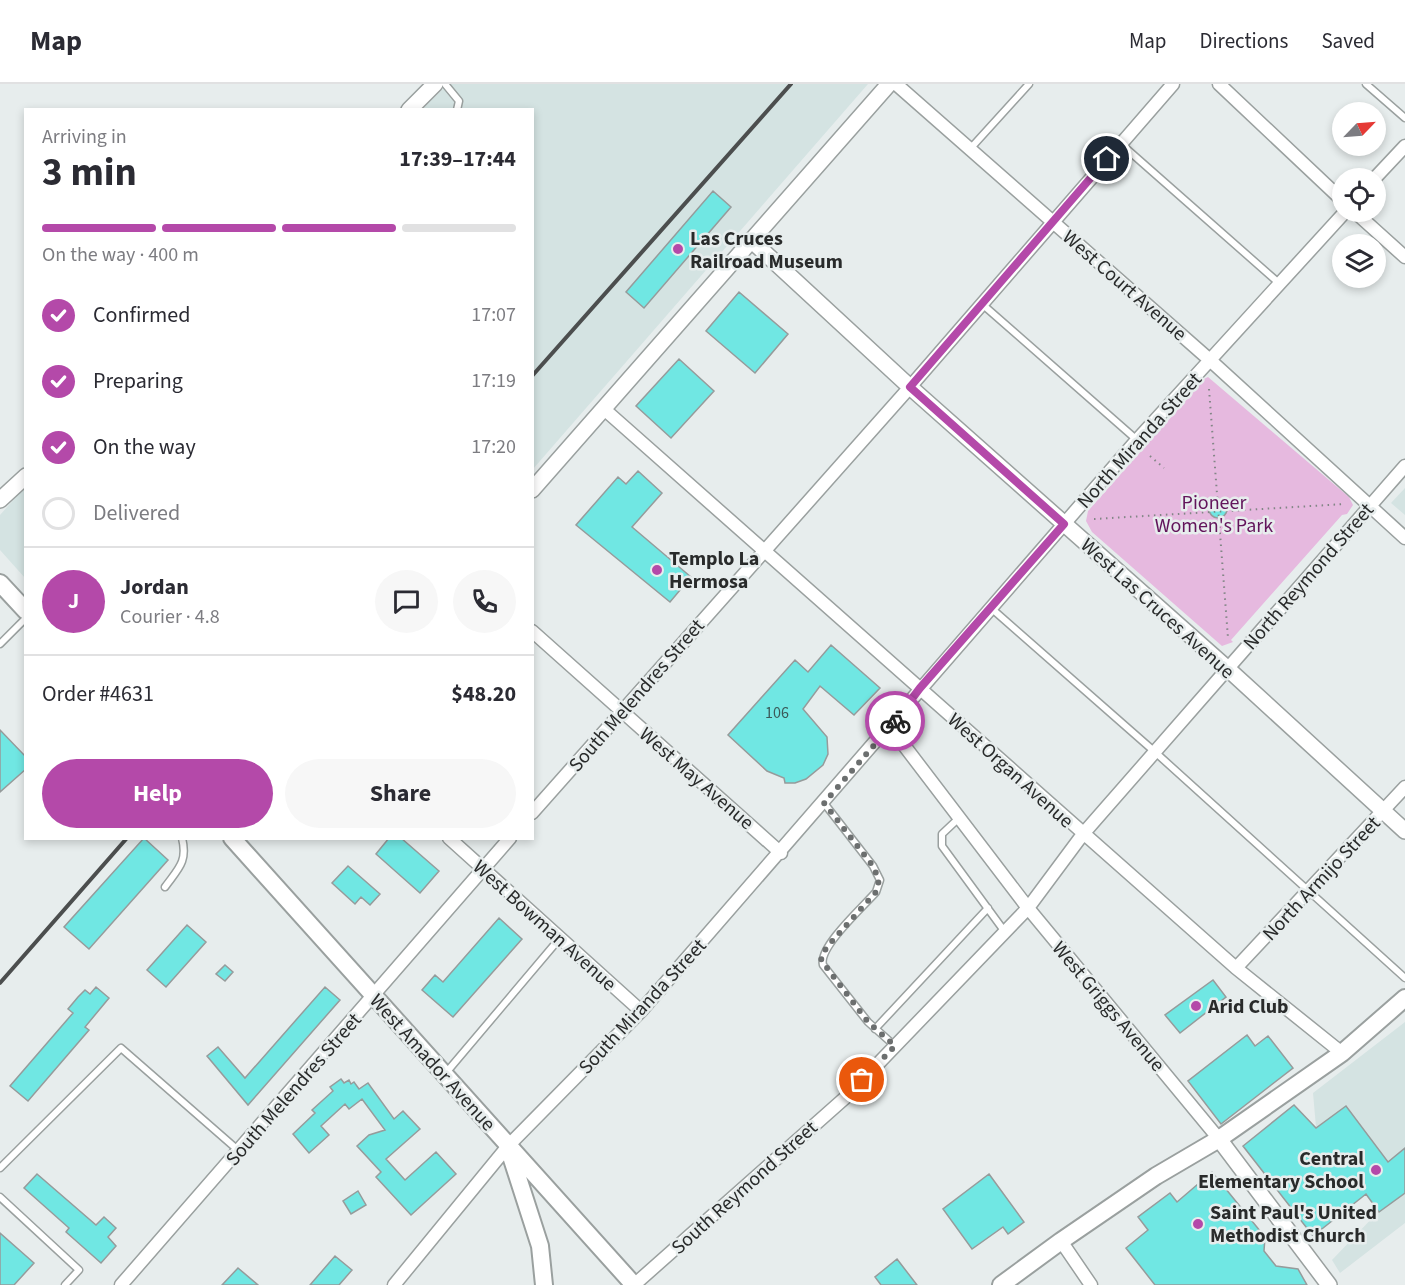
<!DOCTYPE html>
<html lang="en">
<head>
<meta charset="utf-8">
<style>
	:root { --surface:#fff; --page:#f7f7f7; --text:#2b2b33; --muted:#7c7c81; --line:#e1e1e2; --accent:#b449a9 }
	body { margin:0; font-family:"Source Sans 3",sans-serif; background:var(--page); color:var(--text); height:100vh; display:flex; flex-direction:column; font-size:22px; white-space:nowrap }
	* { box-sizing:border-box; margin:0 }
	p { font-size:20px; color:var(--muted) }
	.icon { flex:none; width:33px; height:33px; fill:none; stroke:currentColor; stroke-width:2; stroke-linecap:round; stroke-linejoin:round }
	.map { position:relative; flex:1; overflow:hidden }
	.side { position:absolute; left:24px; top:24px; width:510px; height:732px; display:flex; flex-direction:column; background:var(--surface); border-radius:0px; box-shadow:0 3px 9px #0003 }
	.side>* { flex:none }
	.needle { width:39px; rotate:65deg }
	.fabs { position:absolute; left:1332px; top:18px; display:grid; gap:12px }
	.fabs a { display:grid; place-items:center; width:54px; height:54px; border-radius:50%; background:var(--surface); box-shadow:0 3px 9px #0003; font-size:30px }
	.pin { position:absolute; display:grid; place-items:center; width:51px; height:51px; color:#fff; margin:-26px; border:3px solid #fff; border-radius:50%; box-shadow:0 2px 6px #0007 }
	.courier { position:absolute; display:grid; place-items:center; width:60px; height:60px; margin:-30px; border:4px solid #b449a9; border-radius:50%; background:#fff; color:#222; box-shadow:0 2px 8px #0007 }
	.overview em { font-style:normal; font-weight:700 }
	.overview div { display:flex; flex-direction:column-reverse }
	.overview { display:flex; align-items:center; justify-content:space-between; height:102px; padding:0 18px }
	h1 { font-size:39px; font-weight:700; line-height:45px }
	.bar { display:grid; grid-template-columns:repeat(4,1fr); gap:9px 6px; align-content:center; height:72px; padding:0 18px }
	.bar i { height:8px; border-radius:4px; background:var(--line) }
	.bar .active { background:var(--accent) }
	.bar p { grid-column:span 4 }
	.line { display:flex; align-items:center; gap:15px; padding:0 18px; border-top:2px solid var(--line) }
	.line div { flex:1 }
	.round { display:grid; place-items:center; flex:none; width:63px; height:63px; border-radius:32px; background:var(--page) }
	ol { padding:0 18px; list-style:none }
	li { display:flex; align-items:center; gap:18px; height:66px }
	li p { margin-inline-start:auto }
	li .icon { padding:6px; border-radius:50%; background:var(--accent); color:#fff; stroke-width:4 }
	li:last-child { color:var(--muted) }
	li i { width:33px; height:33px; border:3px solid var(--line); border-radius:50% }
	.primary-button { display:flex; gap:12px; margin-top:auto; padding:12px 18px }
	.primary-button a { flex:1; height:69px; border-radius:36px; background:var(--accent); color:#fff; font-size:24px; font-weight:700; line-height:69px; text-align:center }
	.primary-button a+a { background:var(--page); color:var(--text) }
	header { display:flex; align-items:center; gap:36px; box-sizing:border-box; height:84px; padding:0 30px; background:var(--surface); border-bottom:2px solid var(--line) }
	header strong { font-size:28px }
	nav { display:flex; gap:33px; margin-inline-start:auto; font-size:21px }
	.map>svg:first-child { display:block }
	.built { fill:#d4e3e2 }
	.green { fill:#e6b9df }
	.building { fill:#70e7e3; stroke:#969b9b; stroke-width:1.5 }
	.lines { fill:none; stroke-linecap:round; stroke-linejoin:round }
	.service-casing { stroke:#9aa09f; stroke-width:9 }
	.minor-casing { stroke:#9aa09f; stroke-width:15 }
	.tertiary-casing { stroke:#9aa09f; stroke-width:18 }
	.secondary-casing { stroke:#9aa09f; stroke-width:20 }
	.path { stroke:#828686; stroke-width:2; stroke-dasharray:1.5 4.5; stroke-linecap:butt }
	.service { stroke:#fff; stroke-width:6 }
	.minor { stroke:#fff; stroke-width:12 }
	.tertiary { stroke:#fff; stroke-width:15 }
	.secondary { stroke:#fff; stroke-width:16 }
	.rail { stroke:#4c4e4e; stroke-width:4 }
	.done { stroke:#6c6f6f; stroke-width:6; stroke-dasharray:0 10.8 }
	.route { stroke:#b449a9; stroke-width:8 }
	.poi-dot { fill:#b449a9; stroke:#e7eded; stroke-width:2 }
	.labels { text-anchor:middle; stroke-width:5; stroke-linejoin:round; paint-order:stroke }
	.number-label { font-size:16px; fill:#3b5a59 }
	.poi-label { font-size:20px; font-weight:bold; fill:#292b2b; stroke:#e7eded; text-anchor:start }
	.street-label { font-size:20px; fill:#292b2b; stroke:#e7eded }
	.park-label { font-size:20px; fill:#62145b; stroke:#e7eded }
</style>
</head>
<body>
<header>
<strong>Map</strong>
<nav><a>Map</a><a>Directions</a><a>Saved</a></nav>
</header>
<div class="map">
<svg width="1405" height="1201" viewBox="0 0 1405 1201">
	<rect width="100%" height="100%" fill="#e7eded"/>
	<!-- built -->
	<path class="built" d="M448,0H868L533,385L532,26H421Z
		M25,403V494L0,466V431Z
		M1405,404V431L1391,419Z
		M1405,938V1139L1340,1189L1332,1176L1378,1128L1316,1043L1313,1009Z"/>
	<!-- green -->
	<path class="green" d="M1208,293L1349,413L1353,421L1347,430L1342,431L1231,556L1233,558L1222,562L1092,448L1086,437L1088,427L1198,303L1200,297Z"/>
	<!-- building -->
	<path class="building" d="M713,107L731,123L644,224L626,208Z
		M739,208L788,250L755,289L706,247Z
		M679,275L714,307L671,354L636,322Z
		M638,387L662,409L632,443L691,493L670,518L576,441L618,393L626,400Z
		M1209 425a9 9 0 1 1 18 0a9 9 0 1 1-18 0Z
		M831,561L880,604L854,631L820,602L803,625L827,653L828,670L823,681L806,695L795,699H785L784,694L767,687L728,651L795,576L808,588Z
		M0,646L26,673V685L0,708Z
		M144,754L168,776L89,865L64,843Z
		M389,754H401L439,787L420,809L376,770Z
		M348,782L380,810L370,821L361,813L355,820L332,799Z
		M499,834L522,855L453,933L422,906L435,891L443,898Z
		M187,841L206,858L166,903L147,886Z
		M225,881L233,888L225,897L216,890Z
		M1213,896L1226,913L1180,949L1165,931Z
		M96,903L109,914L85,943L89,946L28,1017L10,1002L73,929L68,925L78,913L85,906L90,910Z
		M325,903L340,916L248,1021L207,972L218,963L245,994Z
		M1247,951L1255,962L1268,952L1293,984L1221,1040L1188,997Z
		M341,995L344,999L349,996L351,1000L354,998L359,1005L368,999L394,1035L403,1027L420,1045L386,1075L405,1096L436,1068L456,1090L411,1131L376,1093L381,1088L357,1062L369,1051L385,1046L362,1015L349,1025L345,1020L321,1042L329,1051L309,1069L293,1050L315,1029L312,1026L333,1007L330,1003Z
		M1294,1021L1316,1044L1346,1022L1388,1078L1405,1064V1109L1379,1128L1366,1110L1313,1152L1243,1062Z
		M1212,1088L1265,1153L1264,1167L1276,1182L1298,1185L1307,1201H1155L1126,1164L1148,1146L1138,1133L1170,1109L1177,1118Z
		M37,1090L96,1141L104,1133L116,1144L108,1153L116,1162L101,1179L66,1148L69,1144L24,1104Z
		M989,1090L1024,1138L1008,1150L1003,1143L972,1165L943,1125Z
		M358,1107L366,1121L351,1130L343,1117Z
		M0,1149L34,1179L14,1201H0Z
		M335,1172L352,1186L339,1201H310Z
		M897,1175L917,1201H881L875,1193Z
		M238,1184L258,1201H222Z"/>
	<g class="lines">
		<defs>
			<path id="service" d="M445,0L459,17L457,26
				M1366,0L1405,34
				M1121,60L1280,200
				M970,65L1029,0
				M982,220L1137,356
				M991,524L1155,668L1405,894
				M0,560L26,534
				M824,719L873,782L880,796L876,808C864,822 818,863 823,881L868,938L895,962
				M959,734L942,750V762L1005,848
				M165,803C178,785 188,778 182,754
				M875,945L988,824
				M445,990L560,854
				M0,1084L121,964L239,1067
				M0,1113L79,1186L65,1201"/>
			<path id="minor" d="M896,0L1211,277L1405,454
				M1219,0L1342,116
				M1375,94L1405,62
				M1355,128L1405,173
				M604,325L1236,884L1342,969
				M532,547L781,769
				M890,643L1028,824L1219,1055
				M532,729L910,303L1173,0
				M449,754L641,927
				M1236,884L1405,703
				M1061,1157L1091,1201
				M121,1201L510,754
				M394,1201L508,1062L641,927L1137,356L1345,128
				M634,1201L846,1013L1028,824L1083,750L1405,382"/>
			<path id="tertiary" d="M409,26L435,0
				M751,156L910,303L1228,585L1405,747
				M532,406L889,0
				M0,416L26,392
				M1219,1055L1329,1201"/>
			<path id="secondary" d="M0,499L26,527
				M232,754L634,1201
				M510,1069L540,1162L544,1201
				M1001,1201L1061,1157L1156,1092L1219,1055L1342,969L1405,914"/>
		</defs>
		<!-- service casing -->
		<use href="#service" class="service-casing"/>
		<!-- minor casing -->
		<use href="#minor" class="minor-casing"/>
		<!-- tertiary casing -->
		<use href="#tertiary" class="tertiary-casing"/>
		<!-- secondary casing -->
		<use href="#secondary" class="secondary-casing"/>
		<!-- path -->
		<path class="path" d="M1209,305L1228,554
			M1150,372L1164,384
			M1094,435L1345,420"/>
		<!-- service -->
		<use href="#service" class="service"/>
		<!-- minor -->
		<use href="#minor" class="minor"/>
		<!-- tertiary -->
		<use href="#tertiary" class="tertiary"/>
		<!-- secondary -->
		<use href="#secondary" class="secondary"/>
		<!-- rail -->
		<path class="rail" d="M532,292L791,0
			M0,899L127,754"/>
	</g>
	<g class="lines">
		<!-- done -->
		<path class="done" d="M862,996L895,962L868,938L821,876L826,864L876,808L879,796L873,782L824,719L895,637"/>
		<!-- route -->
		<path class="route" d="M895,637L920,604L1064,440L910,303L1107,75"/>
	</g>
	<!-- markers -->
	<g class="poi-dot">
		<circle cx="678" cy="165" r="6"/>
		<circle cx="657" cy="486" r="6"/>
		<circle cx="1196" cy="922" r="6"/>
		<circle cx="1376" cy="1086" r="6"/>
		<circle cx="1198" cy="1140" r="6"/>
	</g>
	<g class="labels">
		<!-- number labels -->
		<g class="number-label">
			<text x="777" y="634">106</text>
		</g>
		<!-- poi labels -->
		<g class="poi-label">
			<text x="690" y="161">Las Cruces<tspan x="690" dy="23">Railroad Museum</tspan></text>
			<text x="669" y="481">Templo La<tspan x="669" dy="23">Hermosa</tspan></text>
			<text x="1208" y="929">Arid Club</text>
			<text x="1364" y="1081" text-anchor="end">Central<tspan x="1364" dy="23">Elementary School</tspan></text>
			<text x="1210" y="1135">Saint Paul's United<tspan x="1210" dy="23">Methodist Church</tspan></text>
		</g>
		<!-- street labels -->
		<g class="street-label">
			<text transform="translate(1125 201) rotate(41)" y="7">West Court Avenue</text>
			<text transform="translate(1139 356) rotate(-48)" y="7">North Miranda Street</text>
			<text transform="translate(1308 492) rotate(-49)" y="7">North Reymond Street</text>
			<text transform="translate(1158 524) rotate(42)" y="7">West Las Cruces Avenue</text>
			<text transform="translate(636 611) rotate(-49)" y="7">South Melendres Street</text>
			<text transform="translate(1011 686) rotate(42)" y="7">West Organ Avenue</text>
			<text transform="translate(697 694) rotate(41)" y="7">West May Avenue</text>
			<text transform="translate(1321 794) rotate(-47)" y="7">North Armijo Street</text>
			<text transform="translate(545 841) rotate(42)" y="7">West Bowman Avenue</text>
			<text transform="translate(642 922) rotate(-47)" y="7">South Miranda Street</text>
			<text transform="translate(1109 922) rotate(50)" y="7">West Griggs Avenue</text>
			<text transform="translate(433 978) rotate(48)" y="7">West Amador Avenue</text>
			<text transform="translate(293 1005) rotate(-49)" y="7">South Melendres Street</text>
			<text transform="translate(744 1103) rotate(-42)" y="7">South Reymond Street</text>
		</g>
		<!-- park labels -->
		<g class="park-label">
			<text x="1214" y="425">Pioneer<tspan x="1214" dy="23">Women's Park</tspan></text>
		</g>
	</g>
</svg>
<div class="fabs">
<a><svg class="needle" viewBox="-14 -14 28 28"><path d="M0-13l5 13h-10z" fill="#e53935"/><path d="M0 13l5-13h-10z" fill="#7c7c81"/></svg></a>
<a><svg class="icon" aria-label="locate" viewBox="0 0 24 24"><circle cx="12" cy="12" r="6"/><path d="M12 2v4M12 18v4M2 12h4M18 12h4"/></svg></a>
<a><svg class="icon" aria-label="layers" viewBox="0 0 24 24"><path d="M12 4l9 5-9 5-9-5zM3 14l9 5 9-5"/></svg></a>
</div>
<div class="pin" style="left:862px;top:996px;background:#ea580c"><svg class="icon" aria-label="bag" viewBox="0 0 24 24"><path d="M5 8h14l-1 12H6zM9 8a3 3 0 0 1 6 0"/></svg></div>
<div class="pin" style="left:1107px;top:75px;background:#1f2937"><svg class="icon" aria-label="home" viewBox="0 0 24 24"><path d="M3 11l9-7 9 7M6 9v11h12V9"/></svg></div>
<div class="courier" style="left:895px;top:637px"><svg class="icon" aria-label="bike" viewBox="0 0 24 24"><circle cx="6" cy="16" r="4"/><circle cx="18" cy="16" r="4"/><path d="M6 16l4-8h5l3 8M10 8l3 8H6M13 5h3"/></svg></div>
<section class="side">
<div class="overview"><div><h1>3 min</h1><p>Arriving in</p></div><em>17:39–17:44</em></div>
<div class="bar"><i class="active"></i><i class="active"></i><i class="active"></i><i></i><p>On the way · 400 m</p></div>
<ol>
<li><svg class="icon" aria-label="check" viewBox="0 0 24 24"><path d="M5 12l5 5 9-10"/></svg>Confirmed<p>17:07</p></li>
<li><svg class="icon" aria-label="check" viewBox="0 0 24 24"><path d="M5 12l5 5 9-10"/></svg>Preparing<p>17:19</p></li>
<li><svg class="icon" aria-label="check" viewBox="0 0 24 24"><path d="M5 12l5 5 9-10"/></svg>On the way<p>17:20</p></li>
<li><i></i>Delivered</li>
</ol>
<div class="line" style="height:108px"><b class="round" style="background:var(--accent);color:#fff">J</b><div><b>Jordan</b><p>Courier · 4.8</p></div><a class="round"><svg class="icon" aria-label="chat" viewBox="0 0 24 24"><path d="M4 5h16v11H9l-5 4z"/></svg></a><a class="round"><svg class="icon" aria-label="phone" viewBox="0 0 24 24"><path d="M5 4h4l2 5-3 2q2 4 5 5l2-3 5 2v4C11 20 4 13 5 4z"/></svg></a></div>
<div class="line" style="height:78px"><div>Order #4631</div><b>$48.20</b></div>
<div class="primary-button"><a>Help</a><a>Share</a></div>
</section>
</div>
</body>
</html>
